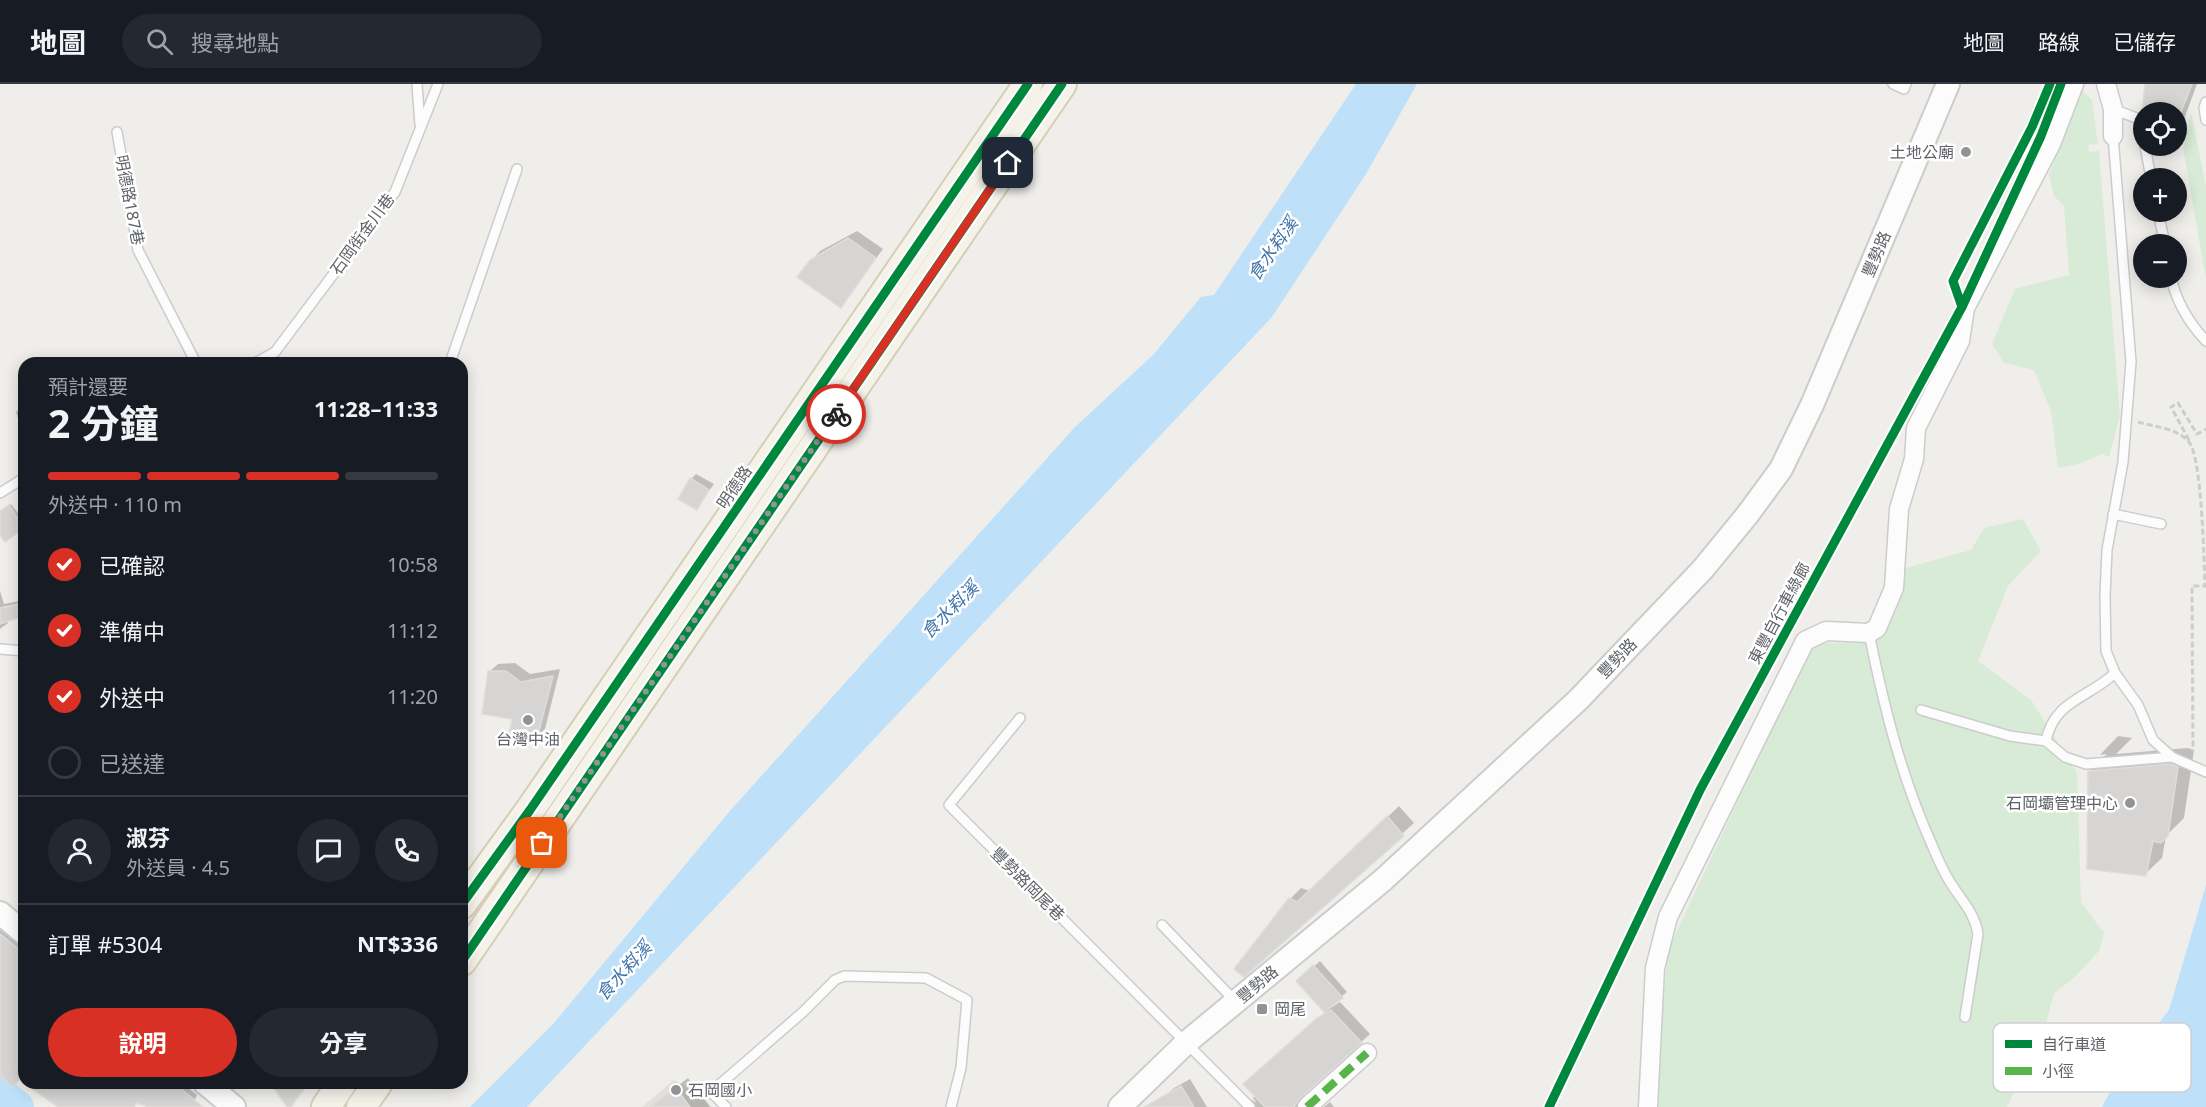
<!DOCTYPE html>
<html lang="zh-TW">
<head>
<meta charset="utf-8">
<style>
	:root { --surface:#171b24; --page:#242831; --text:#f1f3f6; --muted:#9ea1a6; --line:#363941; --accent:#d93025 }
	body { margin:0; font-family:"Noto Sans","Noto Sans TC",sans-serif; background:var(--page); color:var(--text); height:100vh; display:flex; flex-direction:column; font-size:22px; white-space:nowrap }
	* { box-sizing:border-box; margin:0 }
	p { font-size:20px; color:var(--muted) }
	.icon { flex:none; width:33px; height:33px; fill:none; stroke:currentColor; stroke-width:2; stroke-linecap:round; stroke-linejoin:round }
	.map { position:relative; flex:1; overflow:hidden }
	.details { position:absolute; left:18px; top:273px; width:450px; height:732px; display:flex; flex-direction:column; background:var(--surface); border-radius:18px; box-shadow:0 3px 15px #0003 }
	.details>* { flex:none }
	.controls { position:absolute; left:2133px; top:18px; display:grid; gap:12px }
	.controls a { display:grid; place-items:center; width:54px; height:54px; border-radius:50%; background:var(--surface); box-shadow:0 3px 15px #0003; font-size:30px }
	.pin { position:absolute; display:grid; place-items:center; width:51px; height:51px; color:#fff; margin:-26px; border-radius:12px; box-shadow:0 3px 9px #0006 }
	.courier { position:absolute; display:grid; place-items:center; width:60px; height:60px; margin:-30px; border:4px solid #d93025; border-radius:50%; background:#fff; color:#222; box-shadow:0 2px 8px #0007 }
	.head em { font-style:normal; font-weight:700 }
	.head div { display:flex; flex-direction:column-reverse }
	.head { display:flex; align-items:center; justify-content:space-between; height:102px; padding:0 30px }
	h1 { font-size:39px; font-weight:700; line-height:45px }
	.bar { display:grid; grid-template-columns:repeat(4,1fr); gap:9px 6px; align-content:center; height:72px; padding:0 30px }
	.bar i { height:8px; border-radius:4px; background:var(--line) }
	.bar .on { background:var(--accent) }
	.bar p { grid-column:span 4 }
	.line { display:flex; align-items:center; gap:15px; padding:0 30px; border-top:2px solid var(--line) }
	.line div { flex:1 }
	.round { display:grid; place-items:center; flex:none; width:63px; height:63px; border-radius:32px; background:var(--page) }
	ol { padding:0 30px; list-style:none }
	li { display:flex; align-items:center; gap:18px; height:66px }
	li p { margin-inline-start:auto }
	li .icon { padding:6px; border-radius:50%; background:var(--accent); color:#fff; stroke-width:4 }
	li:last-child { color:var(--muted) }
	li i { width:33px; height:33px; border:3px solid var(--line); border-radius:50% }
	.cta { display:flex; gap:12px; margin-top:auto; padding:12px 30px }
	.cta a { flex:1; height:69px; border-radius:36px; background:var(--accent); color:#fff; font-size:24px; font-weight:700; line-height:69px; text-align:center }
	.cta a+a { background:var(--page); color:var(--text) }
	header { display:flex; align-items:center; gap:36px; box-sizing:border-box; height:84px; padding:0 30px; background:var(--surface); border-bottom:2px solid var(--line) }
	header strong { font-size:28px }
	nav { display:flex; gap:33px; margin-inline-start:auto; font-size:21px }
	.search { width:420px; height:54px; background:var(--page); display:flex; align-items:center; gap:15px; box-sizing:border-box; padding:0 21px; border-radius:33px; color:var(--muted); font-size:22px }
	.map>svg:first-child { display:block }
	.education { fill:#e2e0da }
	.green { fill:#d8ebd6 }
	.water { fill:#bfe0f9 }
	.shadow { fill:#0003 }
	.lines { fill:none; stroke-linecap:round; stroke-linejoin:round }
	.river { stroke:#bfe0f9; stroke-width:32 }
	.building { fill:#d6d5d3; stroke:#deddd9; stroke-width:1.5 }
	.service-casing { stroke:#cbcccc; stroke-width:12 }
	.minor-casing { stroke:#cbcccc; stroke-width:21 }
	.tertiary-casing { stroke:#cbcccc; stroke-width:26 }
	.primary-casing { stroke:#d7ceb8; stroke-width:32 }
	.path { stroke:#cacfcc; stroke-width:3; stroke-dasharray:6 3; stroke-linecap:butt }
	.service { stroke:#fdfcfc; stroke-width:9 }
	.minor { stroke:#fdfcfc; stroke-width:18 }
	.tertiary { stroke:#fdfcfc; stroke-width:22 }
	.primary { stroke:#f4f2e9; stroke-width:28 }
	.quiet { stroke:#58b549; stroke-width:8; stroke-dasharray:15 8; stroke-linecap:butt }
	.cycleway-casing { stroke:#fff; stroke-width:13 }
	.cycleway { stroke:#00873e; stroke-width:9 }
	.done { stroke:#919496; stroke-width:6; stroke-dasharray:0 10.8 }
	.route { stroke:#d93025; stroke-width:8 }
	.poi-dot { fill:#919496; stroke:#fff; stroke-width:2 }
	.labels { text-anchor:middle; stroke-width:5; stroke-linejoin:round; paint-order:stroke }
	.poi-label { font-size:16px; fill:#5f6368; stroke:#fff; text-anchor:end }
	.street-label { font-size:16px; fill:#5f6368; stroke:#fff }
	.water-label { font-size:18px; font-style:italic; fill:#4174aa; stroke:#fff }
	.key { fill:#fff; stroke:#cfd0d2; stroke-width:1.5 }
	.key-label { font-size:16px; fill:#5f6368 }
</style>
</head>
<body>
<header>
<strong>地圖</strong>
<div class="search"><svg class="icon" aria-label="search" viewBox="0 0 24 24"><circle cx="10" cy="10" r="6"/><path d="M15 15l6 6"/></svg>搜尋地點</div>
<nav><a>地圖</a><a>路線</a><a>已儲存</a></nav>
</header>
<div class="map">
<svg width="2206" height="1023" viewBox="0 0 2206 1023">
	<rect width="100%" height="100%" fill="#efeeea"/>
	<!-- education -->
	<path class="education" d="M674,996L705,1015L712,1023H642Z"/>
	<!-- green -->
	<path class="green" d="M2081,6L2092,16L2098,60L2088,61L2089,68L2099,67L2120,332L2109,373L2102,370L2079,380L2058,384L2051,327L2034,286L2004,279L1992,260L2015,205L2069,191L2064,122L2054,112L2049,91Z
		M2191,29L2206,102V195L2183,64Z
		M2023,435L2041,467L2008,502L1978,577L2031,616L2077,689L2081,818L2104,849L2099,867L2074,894L2054,909L2046,939L2007,1023H1654L1668,866L1810,563C1829,557 1833,559 1851,559C1889,557 1898,513 1906,484L1971,466L1984,444Z"/>
	<!-- water -->
	<path class="water" d="M1356,0H1417L1366,90L1272,233L527,1023H470L554,939L729,728L1075,343L1153,271L1201,213L1214,211Z
		M2206,801V1023H2102L2119,991L2169,926Z"/>
	<!-- shadow -->
	<path class="shadow" d="M2147,0H2197L2183,38L2176,45V28H2144Z
		M857,147L883,165L841,222L811,177L820,167Z
		M24,320V354L16,328Z
		M696,390L714,400L697,424L691,395Z
		M11,420L24,437V442L6,456L0,448V427Z
		M0,507L4,520L24,516V530L8,536V539L0,545Z
		M515,579L530,590L560,585L545,645L536,653L514,634L489,588L498,580Z
		M2118,652L2132,654L2116,670L2188,664L2194,666L2184,734L2166,752L2162,774L2145,790L2089,687L2107,670L2100,671Z
		M1399,722L1414,739L1244,891L1290,815L1301,804L1310,807Z
		M0,844L24,863V997L0,991Z
		M1320,877L1347,908L1329,923L1330,924L1340,918L1370,950L1304,1010V1017L1310,1023H1241L1250,1015L1257,1019L1253,1014L1255,1011L1254,991L1325,928L1298,897Z
		M688,994L710,1023H650Z
		M1190,995L1207,1023H1152L1174,1004Z
		M26,999H182L197,1011L191,1023H154L137,1017L133,1023H59Z
		M272,999H309L291,1023Z
		M1330,1018L1334,1023H1324Z"/>
	<g class="lines">
		<!-- river -->
		<path class="river" d="M0,1008L18,1023"/>
	</g>
	<!-- building -->
	<path class="building" d="M2145,0H2192L2181,28H2142Z
		M848,154L876,174L841,224L797,193L810,176Z
		M690,394L709,406L697,426L678,415Z
		M9,421L24,444L5,458L0,451V427Z
		M24,519V532L0,540V524Z
		M488,587H506L521,598L553,592L537,655L507,660L512,635L482,630Z
		M2171,680L2178,683L2168,752L2161,759L2153,757L2146,792L2087,785L2088,687Z
		M1387,732L1404,752L1244,893L1234,885L1289,814L1297,818Z
		M0,850L24,869V990L13,1003L0,992Z
		M1313,881L1343,914L1324,928L1296,897Z
		M1331,926L1362,959L1299,1015L1294,1023H1265L1243,1000L1317,934Z
		M24,999H174L203,1023H149L137,1019L134,1023H58Z
		M270,999H307L291,1023H287Z
		M1181,1002L1194,1023H1144Z
		M676,1004L690,1023H651Z"/>
	<g class="lines">
		<defs>
			<path id="service" d="M417,0L420,41
				M1893,0L1904,5L1906,0
				M2206,18L2204,24L2206,36
				M2113,25L2139,35L2144,56
				M117,48L138,166L196,279
				M2113,52L2131,278L2123,378L2107,466L2105,512L2106,567L2115,589L2138,621L2153,656L2172,673L2206,688
				M2145,62L2151,94
				M2158,128L2165,160
				M2171,194C2177,219 2188,238 2206,257
				M255,279L275,268L395,108L438,0
				M450,279L517,85
				M0,409L24,394
				M2113,430L2161,440
				M1869,549C1884,623 1901,692 1932,761C1937,773 1943,787 1950,798C1961,816 1975,829 1978,850L1965,933
				M0,565L24,567
				M2115,589C2089,614 2054,616 2046,657L2065,673L2086,680L2172,673
				M1921,626L2010,652L2046,657
				M1020,634L949,721L1250,1023
				M1162,841L1235,917
				M726,1023L711,1008L803,928L835,896L844,892L926,894L967,916L961,984L951,1023"/>
			<path id="minor" d="M2106,0L2113,25V52
				M1307,1023L1367,969
				M1648,1023L1655,884L1668,833L1805,557L1826,547L1869,549L1877,544L1894,504L1899,425L1914,375L1916,344L1960,257L1965,224L2051,60L2074,0"/>
			<path id="tertiary" d="M0,829L24,849
				M205,999L234,1023
				M1120,1023L1187,958L1383,796L1578,616L1703,485L1748,430L1781,385L1812,321L1948,0"/>
			<path id="primary" d="M462,820L530,726L1028,0
				M462,877L1062,0
				M326,1023L342,999
				M361,1023L378,999"/>
		</defs>
		<!-- service casing -->
		<use href="#service" class="service-casing"/>
		<!-- minor casing -->
		<use href="#minor" class="minor-casing"/>
		<!-- tertiary casing -->
		<use href="#tertiary" class="tertiary-casing"/>
		<!-- primary casing -->
		<use href="#primary" class="primary-casing"/>
		<!-- path -->
		<path class="path" d="M2138,338C2155,343 2177,344 2189,358C2202,374 2204,477 2205,502H2192L2193,667
			M2189,356L2171,323L2178,319L2197,350L2206,345"/>
		<!-- service -->
		<use href="#service" class="service"/>
		<!-- minor -->
		<use href="#minor" class="minor"/>
		<!-- tertiary -->
		<use href="#tertiary" class="tertiary"/>
		<!-- primary -->
		<use href="#primary" class="primary"/>
		<!-- quiet -->
		<path class="quiet" d="M1307,1023L1367,969"/>
		<defs>
			<path id="cycleway" d="M1962,223L1953,197L2032,43L2050,0
				M462,820L530,726L1028,0
				M462,877L1062,0
				M1549,1023L1700,706L1962,223L2041,52L2061,0"/>
		</defs>
		<!-- cycleway casing -->
		<use href="#cycleway" class="cycleway-casing"/>
		<!-- cycleway -->
		<use href="#cycleway" class="cycleway"/>
	</g>
	<g class="lines">
		<!-- done -->
		<path class="done" d="M542,759L836,330"/>
		<!-- route -->
		<path class="route" d="M836,330L1008,79"/>
	</g>
	<!-- markers -->
	<g class="poi-dot">
		<circle cx="1966" cy="68" r="6"/>
		<circle cx="528" cy="636" r="6"/>
		<circle cx="2130" cy="719" r="6"/>
		<rect x="1256" y="919" width="12" height="12" rx="3"/>
		<circle cx="676" cy="1006" r="6"/>
	</g>
	<g class="labels">
		<!-- poi labels -->
		<g class="poi-label">
			<text x="1954" y="74">土地公廟</text>
			<text x="528" y="661" text-anchor="middle">台灣中油</text>
			<text x="2118" y="725">石岡壩管理中心</text>
			<text x="1274" y="931" text-anchor="start">岡尾</text>
			<text x="688" y="1012" text-anchor="start">石岡國小</text>
		</g>
		<!-- street labels -->
		<g class="street-label">
			<text transform="translate(130 116) rotate(79)" y="6">明德路187巷</text>
			<text transform="translate(362 150) rotate(-54)" y="6">石岡街金川巷</text>
			<text transform="translate(1876 170) rotate(-67)" y="6">豐勢路</text>
			<text transform="translate(734 403) rotate(-56)" y="6">明德路</text>
			<text transform="translate(1779 529) rotate(-62)" y="6">東豐自行車綠廊</text>
			<text transform="translate(1617 574) rotate(-46)" y="6">豐勢路</text>
			<text transform="translate(1028 800) rotate(45)" y="6">豐勢路岡尾巷</text>
			<text transform="translate(1257 900) rotate(-40)" y="6">豐勢路</text>
		</g>
		<!-- water labels -->
		<g class="water-label">
			<text transform="translate(1273 165) rotate(-55)" y="6">食水嵙溪</text>
			<text transform="translate(950 526) rotate(-45)" y="6">食水嵙溪</text>
			<text transform="translate(624 887) rotate(-48)" y="6">食水嵙溪</text>
		</g>
	</g>
	<!-- legend -->
	<rect x="1993" y="939" width="198" height="69" rx="9" class="key"/>
	<rect x="2005" y="956" width="27" height="8" fill="#00873e"/>
	<rect x="2005" y="983" width="27" height="8" fill="#58b549"/>
	<g class="key-label">
		<text x="2042" y="966">自行車道</text>
		<text x="2042" y="993">小徑</text>
	</g>
</svg>
<div class="controls">
<a><svg class="icon" aria-label="locate" viewBox="0 0 24 24"><circle cx="12" cy="12" r="6"/><path d="M12 2v4M12 18v4M2 12h4M18 12h4"/></svg></a>
<a>+</a>
<a>−</a>
</div>
<div class="pin" style="left:542px;top:759px;background:#ea580c"><svg class="icon" aria-label="bag" viewBox="0 0 24 24"><path d="M5 8h14l-1 12H6zM9 8a3 3 0 0 1 6 0"/></svg></div>
<div class="pin" style="left:1008px;top:79px;background:#1f2937"><svg class="icon" aria-label="home" viewBox="0 0 24 24"><path d="M3 11l9-7 9 7M6 9v11h12V9"/></svg></div>
<div class="courier" style="left:836px;top:330px"><svg class="icon" aria-label="bike" viewBox="0 0 24 24"><circle cx="6" cy="16" r="4"/><circle cx="18" cy="16" r="4"/><path d="M6 16l4-8h5l3 8M10 8l3 8H6M13 5h3"/></svg></div>
<section class="details">
<div class="head"><div><h1>2 分鐘</h1><p>預計還要</p></div><em>11:28–11:33</em></div>
<div class="bar"><i class="on"></i><i class="on"></i><i class="on"></i><i></i><p>外送中 · 110 m</p></div>
<ol>
<li><svg class="icon" aria-label="check" viewBox="0 0 24 24"><path d="M5 12l5 5 9-10"/></svg>已確認<p>10:58</p></li>
<li><svg class="icon" aria-label="check" viewBox="0 0 24 24"><path d="M5 12l5 5 9-10"/></svg>準備中<p>11:12</p></li>
<li><svg class="icon" aria-label="check" viewBox="0 0 24 24"><path d="M5 12l5 5 9-10"/></svg>外送中<p>11:20</p></li>
<li><i></i>已送達</li>
</ol>
<div class="line" style="height:108px"><a class="round"><svg class="icon" aria-label="person" viewBox="0 0 24 24"><circle cx="12" cy="8" r="4"/><path d="M4 21q1-7 8-7t8 7"/></svg></a><div><b>淑芬</b><p>外送員 · 4.5</p></div><a class="round"><svg class="icon" aria-label="chat" viewBox="0 0 24 24"><path d="M4 5h16v11H9l-5 4z"/></svg></a><a class="round"><svg class="icon" aria-label="phone" viewBox="0 0 24 24"><path d="M5 4h4l2 5-3 2q2 4 5 5l2-3 5 2v4C11 20 4 13 5 4z"/></svg></a></div>
<div class="line" style="height:78px"><div>訂單 #5304</div><b>NT$336</b></div>
<div class="cta"><a>說明</a><a>分享</a></div>
</section>
</div>
</body>
</html>
